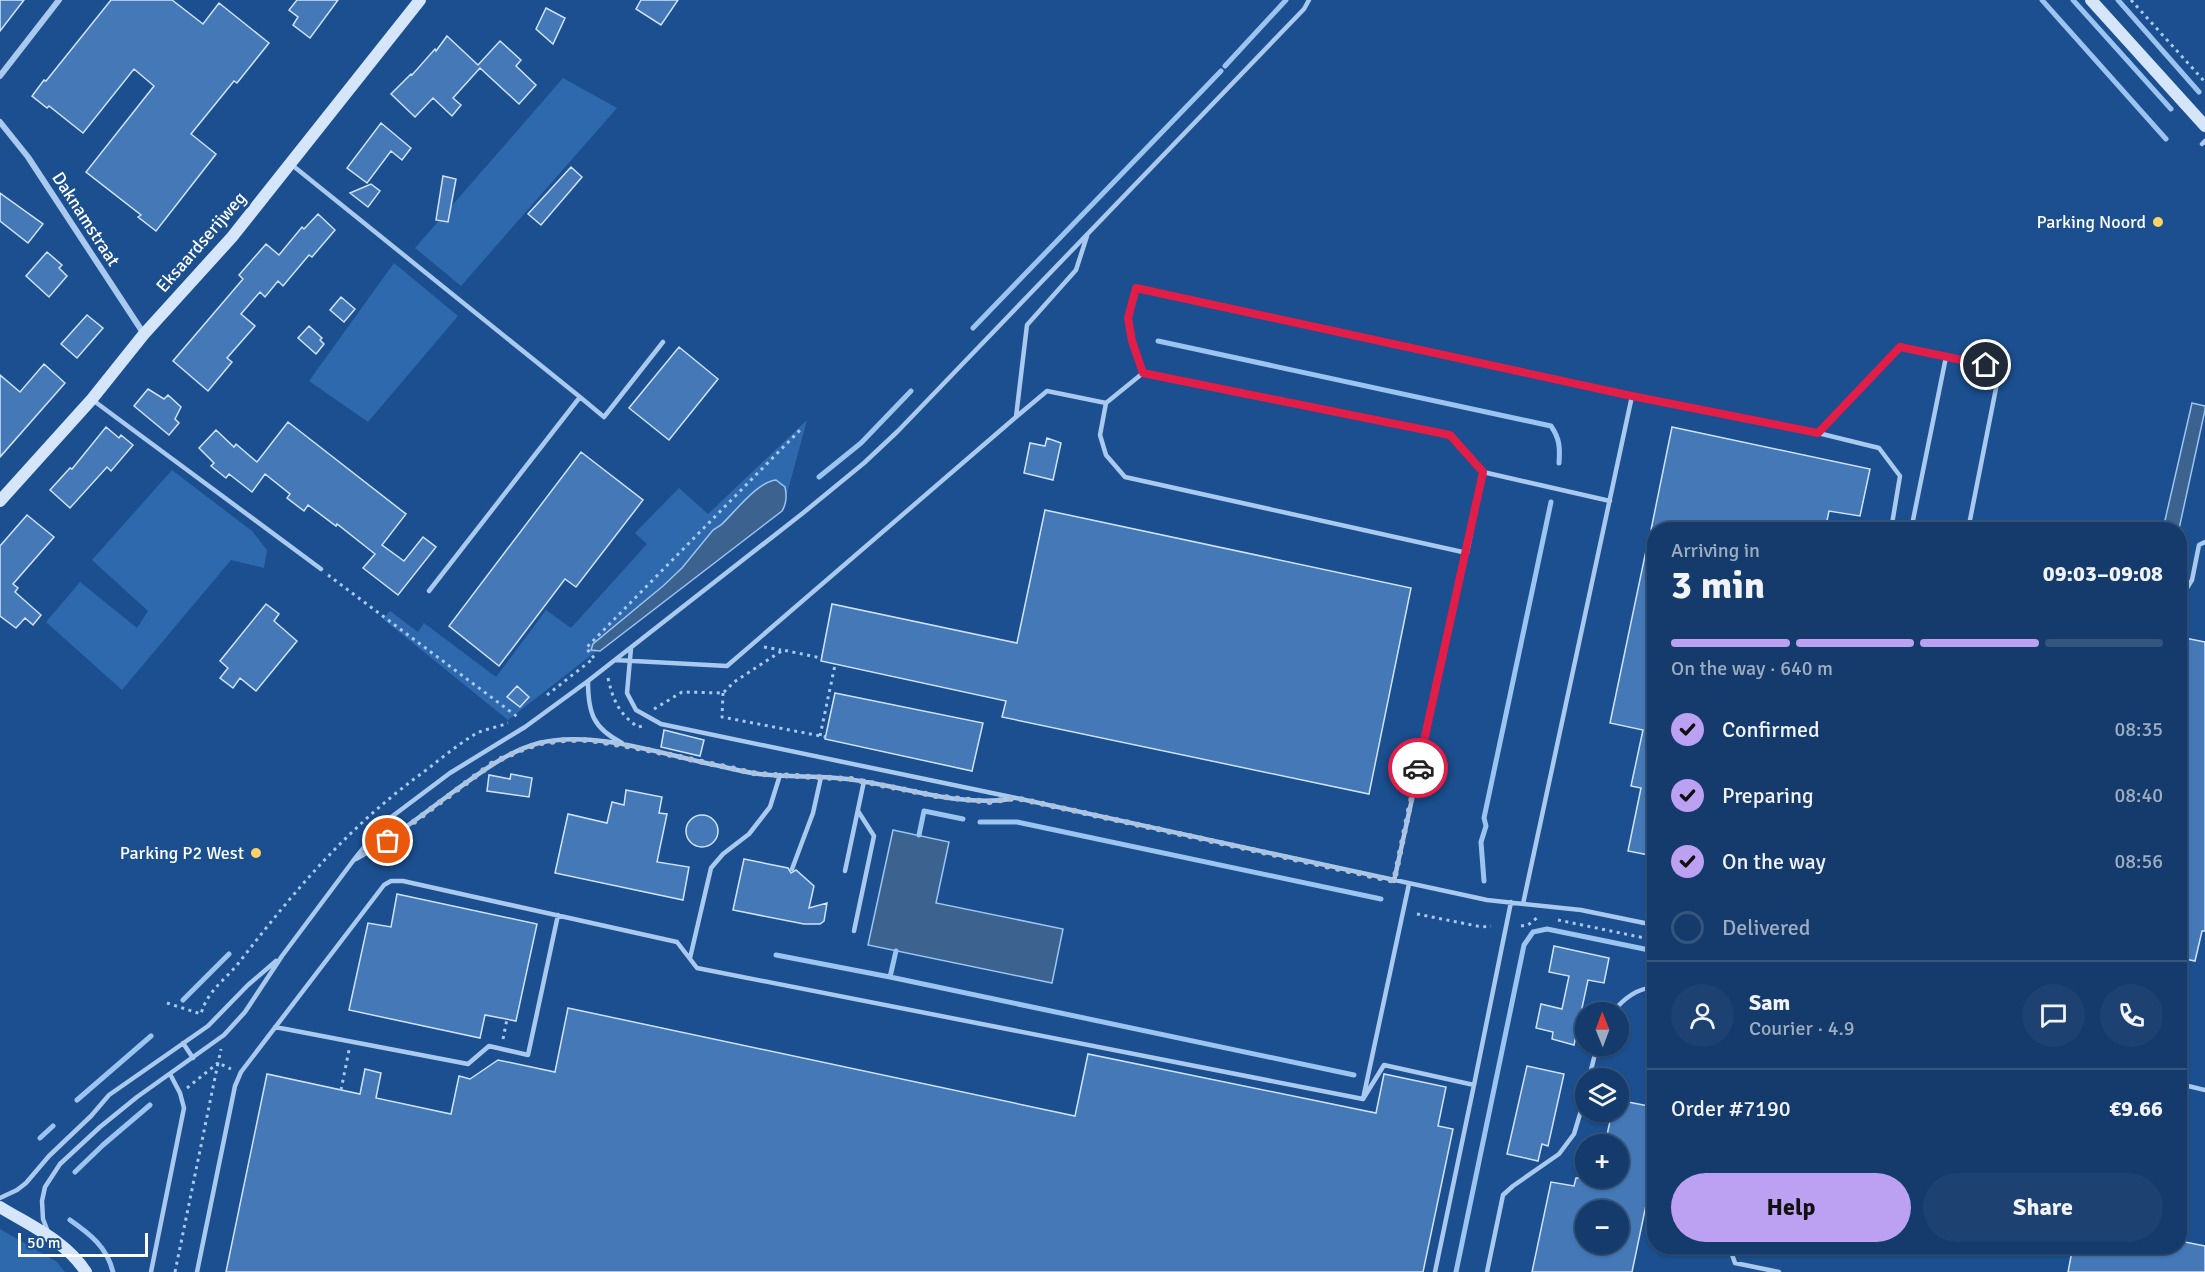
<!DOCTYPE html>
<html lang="en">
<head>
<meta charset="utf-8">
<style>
	:root { --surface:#143b6b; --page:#1d4271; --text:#f1f3f6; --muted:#9dadc1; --line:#33557e; --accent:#bca0f2 }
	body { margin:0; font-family:Signika,sans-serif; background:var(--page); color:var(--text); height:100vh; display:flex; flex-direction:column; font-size:22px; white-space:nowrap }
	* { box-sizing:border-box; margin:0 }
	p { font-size:20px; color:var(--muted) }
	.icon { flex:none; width:33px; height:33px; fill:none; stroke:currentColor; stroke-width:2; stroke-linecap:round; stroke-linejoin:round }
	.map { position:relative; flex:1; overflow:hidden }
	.details { position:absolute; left:1647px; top:522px; width:540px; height:732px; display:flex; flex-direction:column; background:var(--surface); border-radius:24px; box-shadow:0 2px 4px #0004,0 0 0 2px var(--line) }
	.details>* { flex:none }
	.needle { width:39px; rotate:359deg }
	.fabs { position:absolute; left:1575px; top:1002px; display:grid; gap:12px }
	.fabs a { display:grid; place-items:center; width:54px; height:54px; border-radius:50%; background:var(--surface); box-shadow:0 2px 4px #0004,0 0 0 2px var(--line); font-size:30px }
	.scale { position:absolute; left:18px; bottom:15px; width:130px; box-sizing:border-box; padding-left:6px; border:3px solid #fff; border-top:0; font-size:16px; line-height:21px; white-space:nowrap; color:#fff; -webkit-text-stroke:4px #1b4f8f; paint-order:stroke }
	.pin { position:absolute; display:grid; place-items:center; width:51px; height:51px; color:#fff; margin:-26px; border:3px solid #fff; border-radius:50%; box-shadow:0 2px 6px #0007 }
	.courier { position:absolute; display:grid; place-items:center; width:60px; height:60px; margin:-30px; border:4px solid #e11d48; border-radius:50%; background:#fff; color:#222; box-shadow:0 2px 8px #0007 }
	.headline em { font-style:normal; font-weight:800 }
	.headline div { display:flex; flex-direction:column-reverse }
	.headline { display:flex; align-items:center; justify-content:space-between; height:102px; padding:0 24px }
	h1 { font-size:39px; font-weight:800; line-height:45px }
	.bar { display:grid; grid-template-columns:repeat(4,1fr); gap:9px 6px; align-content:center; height:72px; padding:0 24px }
	.bar i { height:8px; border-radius:4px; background:var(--line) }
	.bar .active { background:var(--accent) }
	.bar p { grid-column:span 4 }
	.line { display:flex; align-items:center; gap:15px; padding:0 24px; border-top:2px solid var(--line) }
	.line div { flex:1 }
	.round { display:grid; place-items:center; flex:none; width:63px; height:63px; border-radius:32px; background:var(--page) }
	ol { padding:0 24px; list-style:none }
	li { display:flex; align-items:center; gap:18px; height:66px }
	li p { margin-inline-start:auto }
	li .icon { padding:6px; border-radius:50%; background:var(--accent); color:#111; stroke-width:4 }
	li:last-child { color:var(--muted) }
	li i { width:33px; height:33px; border:3px solid var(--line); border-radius:50% }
	.action { display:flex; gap:12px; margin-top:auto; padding:12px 24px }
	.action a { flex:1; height:69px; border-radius:36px; background:var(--accent); color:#111; font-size:24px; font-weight:800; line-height:69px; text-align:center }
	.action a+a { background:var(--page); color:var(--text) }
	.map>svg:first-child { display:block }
	.green { fill:#2e69ad }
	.water { fill:#3c6290; stroke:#9cc4f0; stroke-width:1.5 }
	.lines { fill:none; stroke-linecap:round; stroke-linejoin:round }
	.stream { stroke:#9cc4f0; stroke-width:5 }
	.building { fill:#4478b7; stroke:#cfe3fa; stroke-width:1.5; fill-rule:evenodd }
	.path { stroke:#a9c9ee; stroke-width:3; stroke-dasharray:3 4.5; stroke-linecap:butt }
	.lane { stroke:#a9c9ee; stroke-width:4.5 }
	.street { stroke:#a9c9ee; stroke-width:6 }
	.secondary { stroke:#d6e6fa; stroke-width:12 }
	.done { stroke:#afc1d8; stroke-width:6; stroke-dasharray:0 10.8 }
	.route { stroke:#e11d48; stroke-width:8 }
	.poi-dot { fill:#ffd166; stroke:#1b4f8f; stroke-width:2 }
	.labels { text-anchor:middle; stroke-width:6; stroke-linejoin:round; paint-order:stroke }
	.street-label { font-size:18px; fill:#fff; stroke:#1b4f8f }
	.poi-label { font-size:18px; fill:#fff; stroke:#1b4f8f; text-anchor:end }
</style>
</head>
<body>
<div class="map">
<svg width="2205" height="1272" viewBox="0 0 2205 1272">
	<rect width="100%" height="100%" fill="#1b4f8f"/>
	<!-- green -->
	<path class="green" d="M563,78L617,108L461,286L415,248Z
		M394,263L458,316L368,422L309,381Z
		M807,420L784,505L508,720L383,619L390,611L418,632L424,623L496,677L546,610L571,628L647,544L635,533L679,488L708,514Z
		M172,470L252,531L267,550L264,568L231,560L122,690L46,622L80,582L137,628L148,611L92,560Z
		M0,1229L57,1262L65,1272H0Z"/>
	<!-- water -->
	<path class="water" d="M2192,403L2205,406V410L2179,529H2163Z
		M776,480L785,487C787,496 787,503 782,511L600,651L591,650L593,644L663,586L682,568L713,530L721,525C735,512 757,482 776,480Z
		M893,830L949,842L936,903L1063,929L1052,983L868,945Z"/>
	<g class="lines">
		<!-- stream -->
		<path class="stream" d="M2042,0L2166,139
			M2073,0L2171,109
			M2118,0L2199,92
			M1225,66L1286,0
			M973,328L1221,71
			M1158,341L1551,426C1560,439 1560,448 1559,463
			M819,477L861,443L911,391
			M980,822H1017L1381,899
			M919,835L924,811L963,819
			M1484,881L1481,842L1486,826L1484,818L1551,502
			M896,951L890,977L1354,1075
			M776,955L890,977
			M183,1000L229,954
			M77,1100L151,1036
			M40,1138L53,1126
			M75,1172L103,1145L150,1105
			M70,1220C90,1234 107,1247 113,1272
			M1456,1272L1524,945L1533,932L1547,929L1654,951"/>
	</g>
	<!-- building -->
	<path class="building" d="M0,0H24L0,31Z
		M111,0H172L203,24L219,3L269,43L237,83L234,81L191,134L216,154L156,231L138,217L141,215L86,172L154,86L134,69L83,133L49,106L47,108L32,96L44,80L46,81Z
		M297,0H338L310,38L293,25L298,17L289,10Z
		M641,0H678L661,25L636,9Z
		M546,8L565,18L553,44L536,29Z
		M447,36L478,65L500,41L521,60L516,66L536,85L519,104L480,68L453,98L461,105L452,116L433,98L415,117L391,94L411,74L412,75L435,49L436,51Z
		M381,123L411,148L402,160L391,151L367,183L347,168Z
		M571,167L582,177L541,225L528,214Z
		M443,176L456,179L448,222L436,220Z
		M371,184L380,191L368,207L350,193Z
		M0,193L43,224L28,243L0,221Z
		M318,214L335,230L312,257L309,255L283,286L278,281L265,297L260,292L241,314L255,326L227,358L232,362L208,391L173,361L243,279L239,275L266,244L279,255L302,227L304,229Z
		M47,252L62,265L59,268L67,276L49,297L26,276Z
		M341,297L355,309L344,322L330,310Z
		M87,315L103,328L77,358L61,344Z
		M309,326L322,338L320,340L324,344L316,354L298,338Z
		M679,347L718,379L669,440L629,408Z
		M44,364L65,383L0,457V375L20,392Z
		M148,389L164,399L168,395L181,407L175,419L179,423L169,435L134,406Z
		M288,422L406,514L382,545L404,561L423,537L436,547L398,595L363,568L375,554L337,524L336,526L308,505L304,511L287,498L290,494L265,474L252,492L229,474L226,478L211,466L214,463L199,448L216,430L234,447L236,444L257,462Z
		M106,427L119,438L121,435L133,445L111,471L107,467L70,508L50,490L70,468L72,469Z
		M1672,427L1870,469L1860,516L1829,511L1825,530H1651Z
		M1047,438L1061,443L1053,480L1024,473L1030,443L1045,446Z
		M581,452L643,500L576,587L565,579L499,666L449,626Z
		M1045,510L1411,588L1369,794L1002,717L1006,701L821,661L832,604L1017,643Z
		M27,515L54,537L13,584L18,588L15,592L41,615L33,625L25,618L16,628L0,616V546Z
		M1648,541L1654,542V856L1628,851L1641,788L1631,786L1643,730L1610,723Z
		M266,604L279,614L274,621L297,641L256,691L240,678L233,688L220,678L228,668L220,661Z
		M2180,637L2205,642V931H2202L2195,961L2180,958Z
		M517,686L529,697L520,707L507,697Z
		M835,693L983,723L972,771L825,739Z
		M664,730L704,740L700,756L661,747Z
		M511,774L532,778L529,797L487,791L489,775L510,779Z
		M626,790L662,797L659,813L667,814L657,862L689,867L683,900L555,873L568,814L607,823L612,802L624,805Z
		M686 831a16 16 0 1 1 32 0a16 16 0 1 1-32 0Z
		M744,859L788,868L791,873L796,870L814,886L809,908L827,903L824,921L820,924H804L733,910Z
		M397,894L537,924L516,1021L485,1015L480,1038L349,1010L368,923L391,927Z
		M1554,946L1609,958L1604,983L1588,980L1574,1045L1552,1039L1553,1032L1536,1028L1541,1004L1562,1009L1569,976L1549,972Z
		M568,1008L1075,1116L1088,1054L1376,1113L1384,1074L1446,1087L1438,1126L1453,1129L1423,1272H226L267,1074L360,1094L365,1069L381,1073L376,1098L451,1114L459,1076L470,1079L498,1060L555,1072Z
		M1527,1066L1564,1074L1548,1146L1542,1144L1538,1161L1507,1154Z
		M1618,1100L1654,1107V1167L1632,1272H1532L1551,1182L1574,1186L1576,1178H1618V1144H1605L1612,1112H1618ZM1586,1210H1618V1244H1586Z
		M2180,1241L2205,1246V1272H2068L2073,1246H2180Z"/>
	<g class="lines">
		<!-- path -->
		<path class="path" d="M2131,0L2205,82
			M328,575L519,718
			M764,647L781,650
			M594,658L586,648L803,427
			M608,678C613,700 619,714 638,727L643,726
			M723,693L722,717L826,737
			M547,695L594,658
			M654,709L682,692L723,693L734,682L783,650L821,658
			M820,736L835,665
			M1417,914L1482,927L1491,926
			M1558,920L1654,940
			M1521,926L1528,925L1538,917
			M167,1003L201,1014C208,989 226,980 241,960C299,885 351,824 429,768C444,756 460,743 477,733C486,729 498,727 508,723
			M503,1039L507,1019
			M187,1088L218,1063L221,1049
			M341,1090L349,1050
			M175,1272L218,1063L231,1069"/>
		<!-- lane -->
		<path class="lane" d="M2202,144L2205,141
			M292,165L580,397L429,591
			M1143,373L1132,341L1128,318L1135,288L1632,396L1818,433L1900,347L2000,368L1968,530
			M580,397L604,417L663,342
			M94,401L321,569
			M1016,417L1047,391L1106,403L1100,435L1106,455L1125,477L1467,553L1483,472L1450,435L1143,373L1106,403
			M1818,433L1879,448L1900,476L1891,530
			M1483,472L1610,501
			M1911,530L1946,357
			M2180,588H2187L2192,580L2199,545L2205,542
			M631,648L627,693L636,710L661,724L1016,798L1487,900L1581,910L1654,925
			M615,660L727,666L1016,417L1027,325L1076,270L1087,236
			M588,681C588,713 593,728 622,743
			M356,859C390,840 421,816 453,792C480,773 506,752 539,743C592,730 658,753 710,764C726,767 742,772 759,774C790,778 823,775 854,780C906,787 959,807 1011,799
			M792,869L813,813L821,777
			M845,871L864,781
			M1394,881L1466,553
			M1409,884L1363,1099L1384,1065L1474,1085L1435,1272
			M1523,904L1632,396
			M854,931L874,836L858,811
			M690,958L711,868L723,854L749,834L770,807L780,775
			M1613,1012C1624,998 1636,989 1654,987
			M275,1027L468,1064L489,1046L528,1055L558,915
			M183,1043L193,1058
			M1589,1078L1597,1046
			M2180,1084L2205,1090
			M1474,1085L1511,902
			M0,1198L17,1190L26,1183L49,1156L91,1116L109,1095L208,1026L248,985L276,961
			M48,1232L43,1219L42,1201L45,1187L60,1164L100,1127L137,1097L224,1035L245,1012L282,956L353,861L373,836L390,818L450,773L525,727L588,681L803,513L864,463L898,431L1304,9L1309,0
			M1729,1246L1735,1263L1779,1272
			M151,1272L184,1108L180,1093L170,1074
			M197,1272L235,1086L241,1072L384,885L391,881H403L677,942L697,968L1363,1099
			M1487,1272L1503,1195L1513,1186L1559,1154L1574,1134L1586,1094"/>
		<!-- street -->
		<path class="street" d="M0,76L59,0
			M0,122L28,157L144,334"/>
		<!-- secondary -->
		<path class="secondary" d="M2091,0L2205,126
			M0,501L92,399L144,334L232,237L420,0
			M0,1207C31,1226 66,1241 86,1272"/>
	</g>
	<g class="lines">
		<!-- done -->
		<path class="done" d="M388,841L493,763L518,751L541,743L566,740H590L643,749L758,774L851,779L936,796L989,802L1016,798L1394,881L1418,768"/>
		<!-- route -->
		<path class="route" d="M1418,768L1483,472L1450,435L1143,373L1132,341L1128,318L1136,288L1632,396L1818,433L1900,347L1986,365"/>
	</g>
	<!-- markers -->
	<g class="poi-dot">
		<circle cx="2158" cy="222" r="6"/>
		<circle cx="256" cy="853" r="6"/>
	</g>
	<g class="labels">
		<!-- street labels -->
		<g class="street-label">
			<text transform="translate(86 219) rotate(57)" y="6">Daknamstraat</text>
			<text transform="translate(201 242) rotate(-49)" y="6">Eksaardserijweg</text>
		</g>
		<!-- poi labels -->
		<g class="poi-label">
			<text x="2146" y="228">Parking Noord</text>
			<text x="244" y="859">Parking P2 West</text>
		</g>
	</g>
</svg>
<div class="fabs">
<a><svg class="needle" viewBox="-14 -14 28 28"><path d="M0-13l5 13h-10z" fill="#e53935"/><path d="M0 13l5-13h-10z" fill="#9dadc1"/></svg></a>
<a><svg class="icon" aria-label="layers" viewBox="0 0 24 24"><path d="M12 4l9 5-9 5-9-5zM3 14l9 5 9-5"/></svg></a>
<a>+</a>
<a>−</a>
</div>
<div class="scale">50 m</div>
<div class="pin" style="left:388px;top:841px;background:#ea580c"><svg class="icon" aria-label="bag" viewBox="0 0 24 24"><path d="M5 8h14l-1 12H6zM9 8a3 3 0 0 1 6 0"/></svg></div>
<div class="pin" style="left:1986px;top:365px;background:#1f2937"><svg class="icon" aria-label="home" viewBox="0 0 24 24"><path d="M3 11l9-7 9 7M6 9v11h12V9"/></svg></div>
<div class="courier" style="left:1418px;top:768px"><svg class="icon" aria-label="car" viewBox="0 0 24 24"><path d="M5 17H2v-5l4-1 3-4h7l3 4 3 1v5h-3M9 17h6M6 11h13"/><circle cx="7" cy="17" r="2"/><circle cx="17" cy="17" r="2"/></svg></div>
<section class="details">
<div class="headline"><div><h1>3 min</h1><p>Arriving in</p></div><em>09:03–09:08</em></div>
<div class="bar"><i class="active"></i><i class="active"></i><i class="active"></i><i></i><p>On the way · 640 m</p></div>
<ol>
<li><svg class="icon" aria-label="check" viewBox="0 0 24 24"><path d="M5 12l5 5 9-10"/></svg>Confirmed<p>08:35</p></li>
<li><svg class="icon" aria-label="check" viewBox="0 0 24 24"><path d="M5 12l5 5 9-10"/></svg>Preparing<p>08:40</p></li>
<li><svg class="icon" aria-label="check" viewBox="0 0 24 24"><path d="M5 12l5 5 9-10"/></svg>On the way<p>08:56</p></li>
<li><i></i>Delivered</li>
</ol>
<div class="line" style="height:108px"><a class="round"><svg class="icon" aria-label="person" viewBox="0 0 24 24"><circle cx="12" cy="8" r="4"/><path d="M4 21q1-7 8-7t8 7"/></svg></a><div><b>Sam</b><p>Courier · 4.9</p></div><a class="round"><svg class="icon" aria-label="chat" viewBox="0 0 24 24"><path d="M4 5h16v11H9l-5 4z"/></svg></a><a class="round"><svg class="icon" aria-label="phone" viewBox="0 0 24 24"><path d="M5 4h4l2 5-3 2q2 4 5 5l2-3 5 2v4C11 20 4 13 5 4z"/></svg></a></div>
<div class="line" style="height:78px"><div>Order #7190</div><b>€9.66</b></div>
<div class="action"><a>Help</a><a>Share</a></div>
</section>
</div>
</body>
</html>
